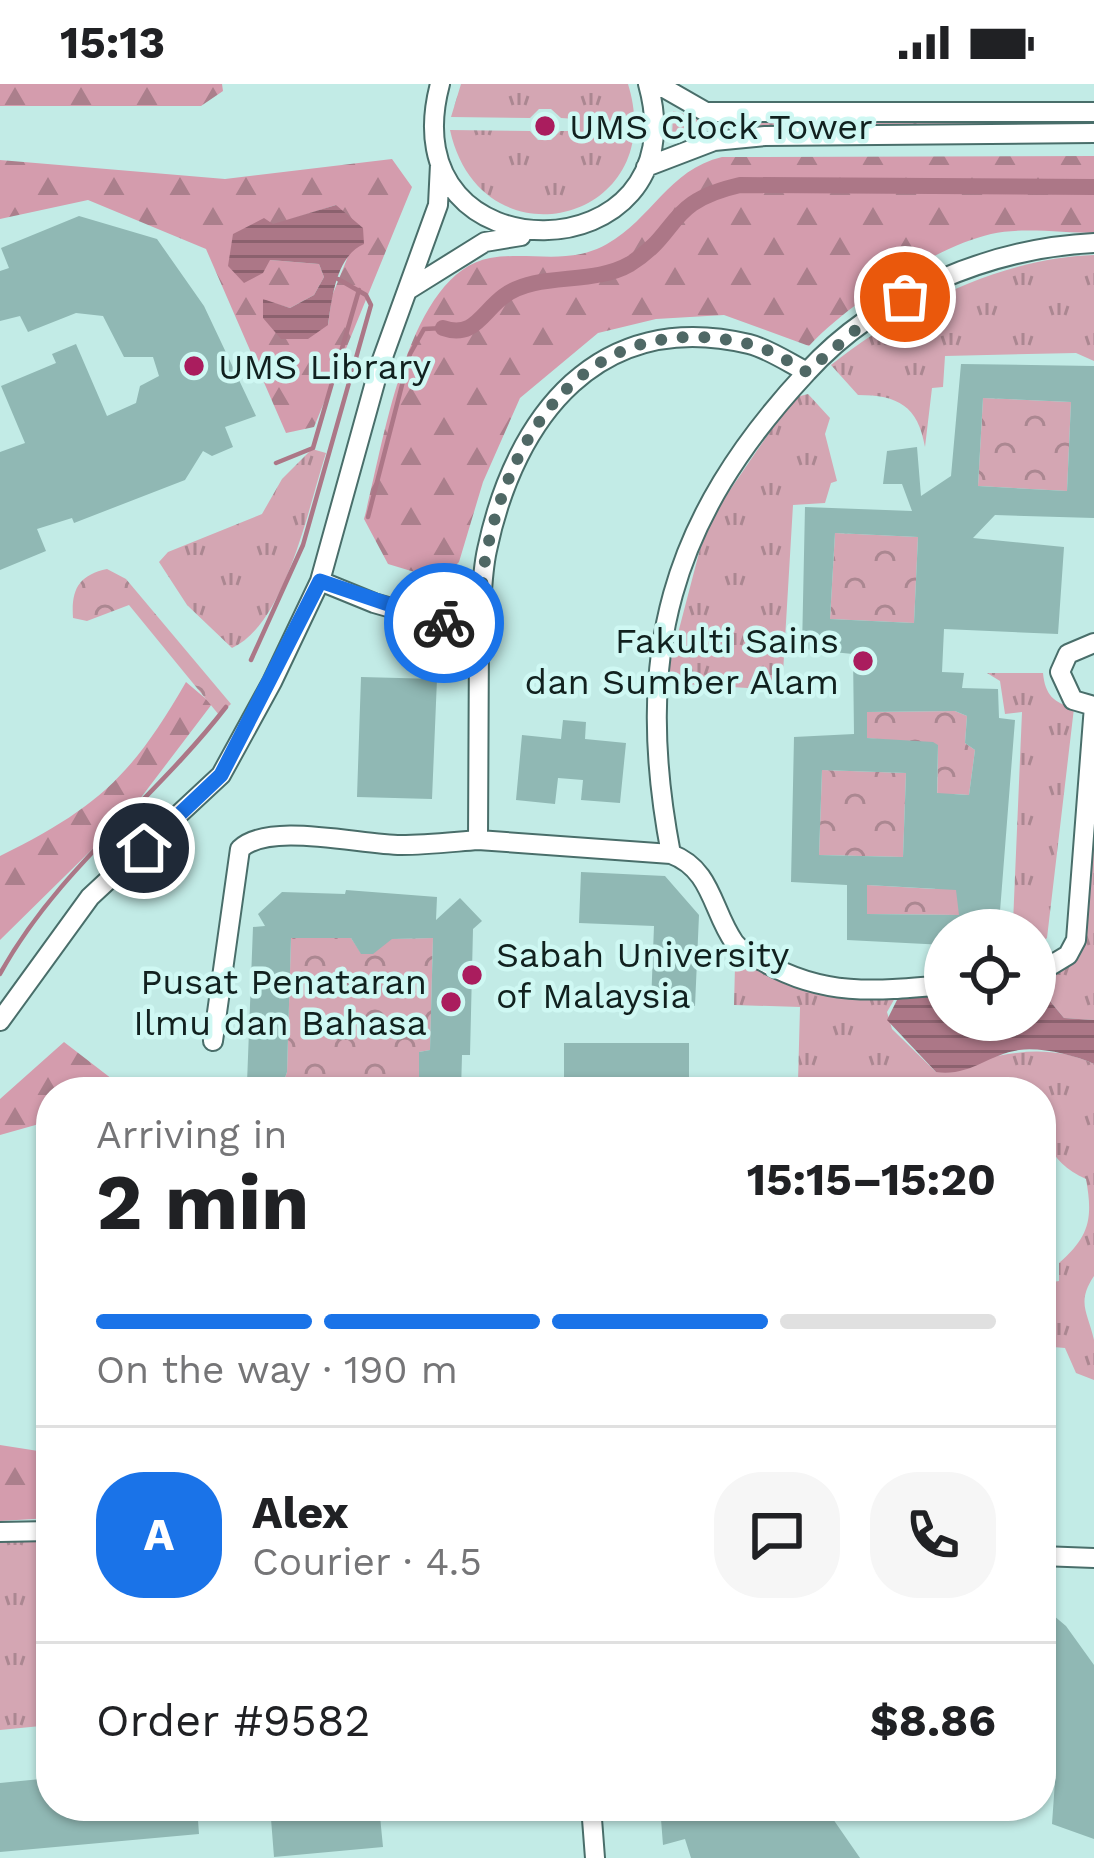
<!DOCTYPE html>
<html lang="en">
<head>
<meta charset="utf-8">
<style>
	:root { --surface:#fff; --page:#f6f6f6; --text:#202124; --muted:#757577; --line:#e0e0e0; --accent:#1a73e8 }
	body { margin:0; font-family:"Work Sans",sans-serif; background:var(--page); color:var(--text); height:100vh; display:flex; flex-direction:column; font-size:45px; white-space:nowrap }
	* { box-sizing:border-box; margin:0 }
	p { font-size:39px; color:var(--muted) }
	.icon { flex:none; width:66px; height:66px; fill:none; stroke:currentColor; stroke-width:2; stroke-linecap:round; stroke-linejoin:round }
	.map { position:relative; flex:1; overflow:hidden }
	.side { position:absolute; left:36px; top:993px; width:1020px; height:744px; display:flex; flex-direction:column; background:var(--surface); border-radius:48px; box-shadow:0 3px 9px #0004 }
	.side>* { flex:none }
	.fabs { position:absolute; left:924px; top:825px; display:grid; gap:24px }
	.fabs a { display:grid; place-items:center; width:132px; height:132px; border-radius:50%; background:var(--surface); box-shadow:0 3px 9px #0004; font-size:60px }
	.pin { position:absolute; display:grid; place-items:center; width:102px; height:102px; color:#fff; margin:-51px; border:6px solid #fff; border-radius:50%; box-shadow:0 3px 12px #0007 }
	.courier { position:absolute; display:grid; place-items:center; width:120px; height:120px; margin:-60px; border:9px solid #1a73e8; border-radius:50%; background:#fff; color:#222; box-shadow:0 3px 15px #0007 }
	.head em { font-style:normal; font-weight:700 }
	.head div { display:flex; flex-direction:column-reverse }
	.head { display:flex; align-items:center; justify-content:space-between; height:204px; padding:0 60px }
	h1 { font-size:78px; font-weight:700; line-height:90px }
	.bar { display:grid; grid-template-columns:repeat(4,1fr); gap:18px 12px; align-content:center; height:144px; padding:0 60px }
	.bar i { height:15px; border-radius:9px; background:var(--line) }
	.bar .active { background:var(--accent) }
	.bar p { grid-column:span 4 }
	.line { display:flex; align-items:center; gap:30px; padding:0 60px; border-top:3px solid var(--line) }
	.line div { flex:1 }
	.round { display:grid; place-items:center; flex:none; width:126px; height:126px; border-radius:48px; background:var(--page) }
	.status { display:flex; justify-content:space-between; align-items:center; height:84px; padding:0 60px; background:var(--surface); direction:ltr }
	.status svg { height:33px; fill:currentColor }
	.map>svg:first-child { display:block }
	.grass { fill:url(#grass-tufts) }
	.forest { fill:url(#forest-firs); fill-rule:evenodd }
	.park { fill:url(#park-crowns) }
	.water { fill:url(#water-rules) }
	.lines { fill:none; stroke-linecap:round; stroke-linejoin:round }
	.stream { stroke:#ac7787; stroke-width:4.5 }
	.canal { stroke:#ac7787; stroke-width:16 }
	.building { fill:#90b8b4; fill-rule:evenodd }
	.street-casing { stroke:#496e6a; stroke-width:22 }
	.street { stroke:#fff; stroke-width:18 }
	.done { stroke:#4f6865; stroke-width:12; stroke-dasharray:0 21.6 }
	.route { stroke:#1a73e8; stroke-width:15 }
	.poi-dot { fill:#aa1d5e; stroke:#cff8f3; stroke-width:4.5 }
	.labels { text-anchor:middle; stroke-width:9; stroke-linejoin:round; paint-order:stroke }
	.poi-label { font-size:36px; fill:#11211f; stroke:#cff8f3; text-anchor:start }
</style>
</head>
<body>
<div class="status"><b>15:13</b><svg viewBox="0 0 49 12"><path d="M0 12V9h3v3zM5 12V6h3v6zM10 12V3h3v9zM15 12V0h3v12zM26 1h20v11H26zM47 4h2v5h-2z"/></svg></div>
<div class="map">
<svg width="1094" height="1774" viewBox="0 0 1094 1774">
	<defs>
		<pattern id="grass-tufts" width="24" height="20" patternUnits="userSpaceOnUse" patternTransform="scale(3)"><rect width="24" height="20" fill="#d4a6b3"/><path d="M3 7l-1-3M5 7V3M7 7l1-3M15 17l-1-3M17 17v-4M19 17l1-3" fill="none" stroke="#ab8791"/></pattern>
		<pattern id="forest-firs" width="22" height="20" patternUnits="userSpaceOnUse" patternTransform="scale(3)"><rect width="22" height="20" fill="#d49cad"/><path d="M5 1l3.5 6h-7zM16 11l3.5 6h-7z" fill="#ab7f8c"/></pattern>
		<pattern id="park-crowns" width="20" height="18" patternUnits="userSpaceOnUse" patternTransform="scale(3)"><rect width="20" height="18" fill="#d4a6b3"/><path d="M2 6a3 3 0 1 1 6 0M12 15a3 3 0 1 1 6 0" fill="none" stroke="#ab8791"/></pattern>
		<pattern id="water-rules" width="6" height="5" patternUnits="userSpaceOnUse" patternTransform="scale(3)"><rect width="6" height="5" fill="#ac7787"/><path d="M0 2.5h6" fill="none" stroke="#8b616e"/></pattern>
	</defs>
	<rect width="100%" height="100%" fill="#c2ebe6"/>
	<!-- grass -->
	<path class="grass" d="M461,0H628C671,138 481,186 450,46L530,47L538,56H551L560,47H575L576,35L561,34L551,25H539L530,34L451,33Z
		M673,27L711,37L1094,35V40L710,43L672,55Z
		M1094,171V277L1076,269L945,272L943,303L932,304L925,363C918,322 898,311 858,311L831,281C903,224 999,174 1094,171Z
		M808,310L830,334L825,350L837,397L831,399L825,419L793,421L782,606L665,599L700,465L717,425L793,314Z
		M312,365L326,369C308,424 286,539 232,564L187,521L159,478L168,468L262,430L282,395Z
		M987,589H1043C1045,611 1054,619 1074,624L1047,854L1035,863V846H994L1013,839L1022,628L1005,630L1000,597Z
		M1094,625V936L1064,934L1035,899L1073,862Z
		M742,876L827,900L945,891V900L895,914L887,928L892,945L936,988C990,973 1040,955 1094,980V1192C1076,1219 1088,1228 1094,1256C1094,1268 1094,1283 1094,1296L1076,1289L1065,1264L1041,1262L1045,1199L1059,1197V1179C1090,1152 1093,1134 1086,1095C1046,1077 1041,1049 1041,1008H812L798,998L800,923L734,921L735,882Z
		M0,1453H51V1641L0,1646Z"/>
	<!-- forest -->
	<path class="forest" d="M0,0H222L223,7L201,22H0Z
		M1094,72V149C1062,149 1022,143 991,150C935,163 848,220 809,262L724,231L656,235L598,249L520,314L483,398L459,478L441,496L388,480L364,435C383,365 406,189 490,174C531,167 568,182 607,160C652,135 668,86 722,73Z
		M392,75L412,103L314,343L286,349L206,165L88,116L0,135V76L225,95ZM336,121L351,165L332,212L328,241L263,216L290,224L314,211L324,193L319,180L270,176L273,141Z
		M186,598L212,620L130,728L0,856V772C97,724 132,692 186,598Z
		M64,958L125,1005L153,1007L51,1008V1068L39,1040L0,1051V1015Z
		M0,1361L51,1369V1434L0,1437Z"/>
	<!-- park -->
	<path class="park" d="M983,314L1071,318L1067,407L978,402Z
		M835,449L918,453L914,539L830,535Z
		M107,485L126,495L231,620L219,631L129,521L87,537L73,534C71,505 79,491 107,485Z
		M955,627L967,632L965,659L975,666L969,711L955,710L937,723L938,661L867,654V628Z
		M822,686L906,689L903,773L819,771Z
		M937,740L959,808V831L867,830V801L935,805Z
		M291,854H351L361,869L383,855L433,854L430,966L419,968V1006L424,1008H280L287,988Z"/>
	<!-- water -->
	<path class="water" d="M336,121L363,144L364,160C336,172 332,214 328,241L308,255H281L263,234V215L290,224L314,211L324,193L319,180L270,176L263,189L244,199L228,182L233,150L264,134L273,140Z
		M1035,899L1064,934L1094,936V980C1074,971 1041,963 1019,966C989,970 969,993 936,988L887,936L902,906L945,900V936H1035Z"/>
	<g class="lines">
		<!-- stream -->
		<path class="stream" d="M276,379L313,364L359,206
			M368,433L410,270L424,245L443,244
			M251,576L303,461L371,221L366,211L338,195
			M0,890C57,786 154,716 226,623"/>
		<!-- canal -->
		<path class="canal" d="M443,244C474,255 482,228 504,212C538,187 592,202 630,180C681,148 665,118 740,101L1094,103"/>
	</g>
	<!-- building -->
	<path class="building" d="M79,132L157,155L204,222L256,332L225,343L233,363L212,372L203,367L185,396L74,439L72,434L37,445L46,467L0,486V368L25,359L1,302L56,279L52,270L76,260L107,332L136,319L140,302L159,292L153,273H124L103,232L76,229L28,248L20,232L0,237V187L9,184L1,164Z
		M961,280L1094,282V434L995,431L973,454L1064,463L1058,550L944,545L942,588L964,589L962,604L998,605L999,634L1015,636L999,840L988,834V846H945V861L847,856V801L791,798L794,653L854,650L853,570L802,565L805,423L912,427L902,400H883L887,367L917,363L921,412L951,392ZM983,314L1071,318L1067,407L978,402ZM835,449L918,453L914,539L830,535ZM955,627L967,632L965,659L975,666L969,711L937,709L938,661L933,658L867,654V628ZM822,686L906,689L903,773L819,771ZM867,801L956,806L959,831L867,830Z
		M361,593L437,595L432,715L357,713Z
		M563,636L586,638L585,655L626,659L620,719L581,716L583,696L558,694L555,720L516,716L522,651L561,655Z
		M581,788L665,792L699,831L695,922L651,920L654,842L579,839Z
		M346,806L437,813L436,836L460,814L482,837L473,845L470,971H462L461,1007L419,1008V968L430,966L433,854L392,855L373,870H361L351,854H291L287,988L280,1008H252L247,999L253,843L265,842L258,830L282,808L345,810Z
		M564,959H689V1008H564Z
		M1041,1521L1066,1542L1094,1581V1755L1052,1740L1056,1683L1041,1642Z
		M51,1694V1722H197L199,1750L0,1768V1699Z
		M270,1722H379L383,1763L274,1773Z
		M660,1722H824L860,1774H691L685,1755L663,1761Z"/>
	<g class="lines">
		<defs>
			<path id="street" d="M440,0C387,198 702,192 648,0
				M657,0L706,28H1094
				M646,83L714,57L765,52L1094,49
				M408,206L485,158L521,152
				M807,288C669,436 633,572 671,770C712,785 712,827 734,858C740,867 755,873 764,878C824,913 878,907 945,901
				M320,497L374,519L479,549C482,522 481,493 487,466C515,332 599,224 749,260C769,265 789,279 807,288C878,210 991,164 1094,159
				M479,549L478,756L671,770
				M1094,559L1068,570L1060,588L1073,616L1094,622
				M1035,891L1068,871L1076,856L1094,622
				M0,937L90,813L221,691L272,598L320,497L379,284L438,121L440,80
				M213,957L240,765C270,737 360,761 401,761C426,761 452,758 478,756
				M0,1448L51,1447
				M1041,1472L1094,1474
				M591,1722L595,1774"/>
		</defs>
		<!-- street casing -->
		<use href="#street" class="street-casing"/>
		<!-- street -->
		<use href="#street" class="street"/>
	</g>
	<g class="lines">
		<!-- done -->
		<path class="done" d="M444,539L479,549C482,522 481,493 487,466C515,333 599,224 749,260C769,264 789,278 807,288L858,244L905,213"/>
		<!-- route -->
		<path class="route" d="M144,764L221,691L320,497L444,539"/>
	</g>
	<!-- markers -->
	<g class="poi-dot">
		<circle cx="545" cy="42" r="12"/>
		<circle cx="194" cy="282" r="12"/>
		<circle cx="863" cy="577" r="12"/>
		<circle cx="472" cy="891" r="12"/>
		<circle cx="451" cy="918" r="12"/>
	</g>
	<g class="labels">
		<!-- poi labels -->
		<g class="poi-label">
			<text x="569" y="55">UMS Clock Tower</text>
			<text x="218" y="295">UMS Library</text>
			<text x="839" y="569" text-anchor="end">Fakulti Sains<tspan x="839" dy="41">dan Sumber Alam</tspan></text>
			<text x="496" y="883">Sabah University<tspan x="496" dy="41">of Malaysia</tspan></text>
			<text x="427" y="910" text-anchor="end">Pusat Penataran<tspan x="427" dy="41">Ilmu dan Bahasa</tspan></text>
		</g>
	</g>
</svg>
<div class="fabs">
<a><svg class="icon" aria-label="locate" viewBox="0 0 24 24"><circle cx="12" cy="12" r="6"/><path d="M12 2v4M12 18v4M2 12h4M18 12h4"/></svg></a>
</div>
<div class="pin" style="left:905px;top:213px;background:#ea580c"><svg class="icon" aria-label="bag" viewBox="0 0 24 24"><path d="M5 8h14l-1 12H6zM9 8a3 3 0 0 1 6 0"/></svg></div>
<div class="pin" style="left:144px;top:764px;background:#1f2937"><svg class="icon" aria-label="home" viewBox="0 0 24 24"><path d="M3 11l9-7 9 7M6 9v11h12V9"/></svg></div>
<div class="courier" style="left:444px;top:539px"><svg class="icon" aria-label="bike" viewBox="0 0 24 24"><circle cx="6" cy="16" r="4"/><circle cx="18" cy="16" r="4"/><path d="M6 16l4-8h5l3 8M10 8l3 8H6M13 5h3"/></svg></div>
<section class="side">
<div class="head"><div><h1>2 min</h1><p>Arriving in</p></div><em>15:15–15:20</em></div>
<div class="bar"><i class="active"></i><i class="active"></i><i class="active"></i><i></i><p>On the way · 190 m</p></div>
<div class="line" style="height:216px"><b class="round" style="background:var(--accent);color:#fff">A</b><div><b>Alex</b><p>Courier · 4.5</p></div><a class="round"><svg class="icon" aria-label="chat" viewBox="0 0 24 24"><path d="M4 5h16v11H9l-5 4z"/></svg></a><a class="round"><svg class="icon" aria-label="phone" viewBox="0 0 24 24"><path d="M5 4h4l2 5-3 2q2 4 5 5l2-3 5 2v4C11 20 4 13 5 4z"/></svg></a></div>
<div class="line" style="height:156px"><div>Order #9582</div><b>$8.86</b></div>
</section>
</div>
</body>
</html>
